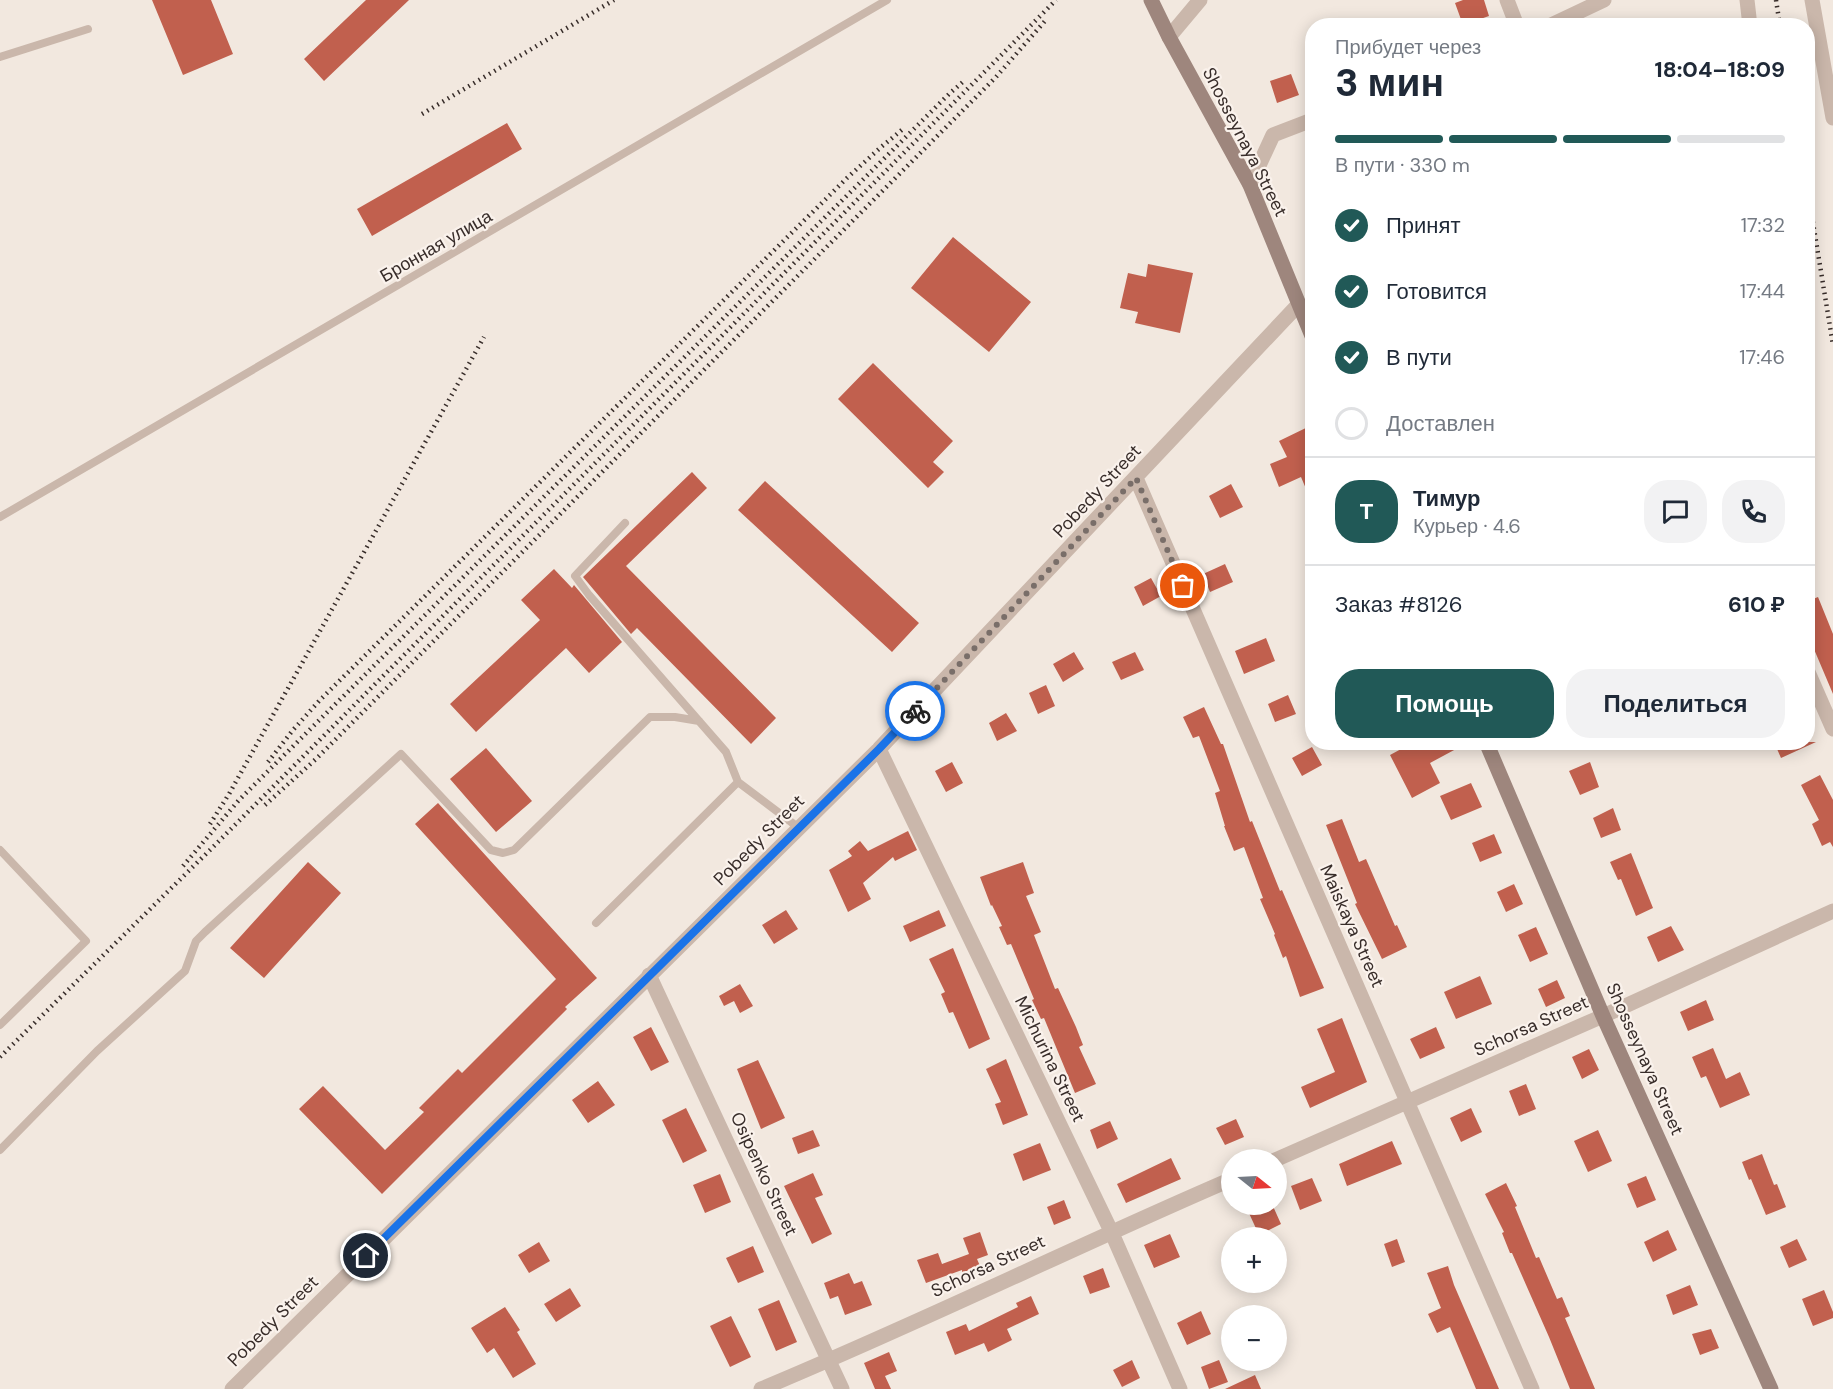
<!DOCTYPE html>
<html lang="ru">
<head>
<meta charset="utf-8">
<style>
	:root { --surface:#fff; --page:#f2f2f3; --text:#1f2937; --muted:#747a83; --line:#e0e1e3; --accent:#215957 }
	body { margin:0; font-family:"DM Sans",sans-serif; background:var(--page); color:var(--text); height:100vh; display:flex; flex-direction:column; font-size:22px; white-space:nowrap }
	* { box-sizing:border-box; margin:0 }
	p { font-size:20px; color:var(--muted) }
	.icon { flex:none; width:33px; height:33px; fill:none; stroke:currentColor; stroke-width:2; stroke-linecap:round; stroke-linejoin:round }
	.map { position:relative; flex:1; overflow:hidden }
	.sheet { position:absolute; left:1305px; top:18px; width:510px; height:732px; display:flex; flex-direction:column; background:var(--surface); border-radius:24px; box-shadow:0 3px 15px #0003 }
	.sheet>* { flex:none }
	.needle { width:39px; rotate:108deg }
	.fabs { position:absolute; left:1221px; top:1149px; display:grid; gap:12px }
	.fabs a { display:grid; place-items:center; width:66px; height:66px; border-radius:50%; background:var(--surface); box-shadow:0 3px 15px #0003; font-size:30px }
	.pin { position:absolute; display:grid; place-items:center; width:51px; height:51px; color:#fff; margin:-26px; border:3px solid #fff; border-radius:50%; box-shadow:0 2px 6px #0007 }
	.courier { position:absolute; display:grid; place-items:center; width:60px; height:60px; margin:-30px; border:4px solid #1a73e8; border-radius:50%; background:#fff; color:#222; box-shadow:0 2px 8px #0007 }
	.headline em { font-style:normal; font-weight:800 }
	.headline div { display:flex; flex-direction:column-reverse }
	.headline { display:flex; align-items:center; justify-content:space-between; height:102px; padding:0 30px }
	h1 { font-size:39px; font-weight:800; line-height:45px }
	.bar { display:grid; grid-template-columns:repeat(4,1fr); gap:9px 6px; align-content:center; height:72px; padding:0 30px }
	.bar i { height:8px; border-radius:4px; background:var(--line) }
	.bar .selected { background:var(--accent) }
	.bar p { grid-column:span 4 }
	.line { display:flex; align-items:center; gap:15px; padding:0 30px; border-top:2px solid var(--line) }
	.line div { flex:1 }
	.round { display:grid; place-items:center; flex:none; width:63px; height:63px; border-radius:24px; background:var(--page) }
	ol { padding:0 30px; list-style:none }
	li { display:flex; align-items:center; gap:18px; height:66px }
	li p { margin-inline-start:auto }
	li .icon { padding:6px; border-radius:50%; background:var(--accent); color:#fff; stroke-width:4 }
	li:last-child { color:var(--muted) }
	li i { width:33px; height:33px; border:3px solid var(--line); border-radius:50% }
	.button { display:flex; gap:12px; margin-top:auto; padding:12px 30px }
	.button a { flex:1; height:69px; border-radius:24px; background:var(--accent); color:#fff; font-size:24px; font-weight:800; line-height:69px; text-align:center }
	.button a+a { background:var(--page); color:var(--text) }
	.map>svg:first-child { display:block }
	.building { fill:#c1604e }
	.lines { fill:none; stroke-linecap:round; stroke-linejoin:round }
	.service { stroke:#cab7ab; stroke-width:8 }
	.minor { stroke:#cab7ab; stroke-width:15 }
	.secondary { stroke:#9e867d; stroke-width:15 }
	.rail { stroke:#382d2a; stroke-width:4.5; stroke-dasharray:1.5 4.5; stroke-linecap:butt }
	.done { stroke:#796e69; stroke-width:6; stroke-dasharray:0 10.8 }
	.route { stroke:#1a73e8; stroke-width:8 }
	.labels { text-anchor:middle; stroke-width:4.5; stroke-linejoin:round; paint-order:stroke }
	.street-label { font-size:18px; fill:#382d2a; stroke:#faf2ec }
</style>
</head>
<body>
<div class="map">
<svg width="1833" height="1389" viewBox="0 0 1833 1389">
	<rect width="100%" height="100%" fill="#f2e8df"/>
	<!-- building -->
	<path class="building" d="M152,0H211L233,54L183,75Z
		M366,0H409L324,81L304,59Z
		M1463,0H1484L1489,16L1463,25L1455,3Z
		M1291,74L1299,95L1277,103L1270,81Z
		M507,123L522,149L372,236L357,209Z
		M953,237L1031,302L989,352L911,288Z
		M1148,264L1193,273L1180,333L1135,323L1138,312L1120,308L1128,273L1146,277Z
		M873,363L953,441L933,462L944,472L928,488L838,399Z
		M1312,425V503L1301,477L1279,487L1270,464L1287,457L1279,441Z
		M692,472L707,488L626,566L776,718L751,744L637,628L631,634L583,577Z
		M765,481L919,623L892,652L738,510Z
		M1231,484L1243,507L1220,518L1209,496Z
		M1225,564L1233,582L1210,592L1203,574Z
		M554,569L572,588L574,585L622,642L589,673L566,648L476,732L450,704L540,620L521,600Z
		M1151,578L1161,596L1143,606L1134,587Z
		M1818,597L1833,634V694L1808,635V601Z
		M1266,638L1275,661L1244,674L1235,651Z
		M1074,652L1084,669L1063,682L1053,664Z
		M1135,652L1144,670L1121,680L1112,662Z
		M1046,685L1055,706L1038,714L1029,693Z
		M1288,695L1296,714L1275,722L1268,704Z
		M1204,707L1221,744H1223L1250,822L1252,821L1280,891L1282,890L1324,988L1300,997L1286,956L1283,958L1274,935L1275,934L1260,899L1263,898L1244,847L1234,851L1224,826H1225L1215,793L1220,791L1199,736L1193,738L1183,717Z
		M1006,713L1017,731L997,741L989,723Z
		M1414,742H1469L1430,763L1440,783L1412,798L1390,755Z
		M1774,742H1816L1781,758Z
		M1312,747L1322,765L1302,776L1292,758Z
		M486,748L532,801L496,832L450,779Z
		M952,762L963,783L946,792L935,771Z
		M1590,762L1599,787L1580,795L1569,771Z
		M1820,775L1833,800V847L1830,842L1822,846L1812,824L1819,820L1801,785Z
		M1471,783L1482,807L1451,820L1440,796Z
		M438,803L597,978L565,1007L567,1009L382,1194L299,1109L323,1086L385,1150L424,1112L419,1108L458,1069L462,1073L556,979L415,824Z
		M1613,808L1621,830L1601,838L1593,818Z
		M1342,819L1359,862L1366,859L1395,926L1397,925L1407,947L1382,959L1355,904L1357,903L1326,825Z
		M908,831L917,850L895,861L893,857L863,883L871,899L848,912L829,870L852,856L848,851L860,841L868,851Z
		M1494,834L1502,853L1480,862L1472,843Z
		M1631,853L1653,908L1636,916L1621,879L1618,880L1610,862Z
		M308,862L341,893L264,978L230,948Z
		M1023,862L1034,893L1026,896L1041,932L1034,935L1055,989L1058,988L1076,1027L1083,1045L1079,1047L1096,1084L1075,1093L1044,1018L1041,1019L1032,1000L1034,999L1011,944L1007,945L999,927L1002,926L992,905L991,906L980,877Z
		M1514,884L1523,904L1506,912L1497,892Z
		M786,910L798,929L774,944L762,925Z
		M939,910L946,926L910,942L903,926Z
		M1671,926L1684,950L1658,962L1647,937Z
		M1536,927L1548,954L1530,962L1518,935Z
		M953,948L990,1039L969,1049L953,1012L949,1013L941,994L945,992L929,959Z
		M1480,976L1492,1004L1456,1019L1444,992Z
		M1557,980L1565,998L1546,1007L1538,989Z
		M740,984L753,1006L740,1013L734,1001L724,1006L719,996Z
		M1706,1000L1714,1020L1688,1031L1680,1012Z
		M1342,1018L1367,1082L1310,1108L1301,1087L1335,1072L1317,1029Z
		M651,1027L669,1062L651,1071L633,1037Z
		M1436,1027L1445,1048L1420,1059L1410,1039Z
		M1713,1048L1726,1079L1740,1072L1750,1095L1720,1108L1706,1076L1701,1078L1692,1057Z
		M1589,1049L1599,1070L1582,1079L1572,1057Z
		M1006,1059L1028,1115L1003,1125L995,1104L1001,1102L986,1069Z
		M758,1060L785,1118L761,1129L737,1069Z
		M598,1081L615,1105L588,1123L572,1100Z
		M1526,1084L1536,1109L1519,1116L1509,1091Z
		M686,1108L707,1151L683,1163L662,1120Z
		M1471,1108L1482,1132L1461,1142L1450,1118Z
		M1236,1119L1244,1137L1225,1145L1216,1128Z
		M1110,1121L1118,1139L1097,1149L1090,1130Z
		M813,1130L820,1146L798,1154L792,1138Z
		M1598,1130L1612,1161L1588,1172L1574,1141Z
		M1392,1141L1402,1164L1347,1186L1339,1164Z
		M1040,1143L1051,1170L1023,1181L1013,1154Z
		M1762,1154L1774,1185L1777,1184L1786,1207L1766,1215L1751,1179L1749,1180L1742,1162Z
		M1171,1158L1181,1179L1126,1203L1117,1184Z
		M813,1173L823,1195L815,1198L832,1234L812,1244L784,1186Z
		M720,1174L731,1202L705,1213L693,1185Z
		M1646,1176L1656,1200L1637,1208L1627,1184Z
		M1312,1178L1322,1201L1300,1210L1291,1186Z
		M1506,1183L1517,1206L1515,1207L1536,1258L1539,1257L1557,1299L1562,1297L1570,1316L1565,1318L1595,1389H1570L1549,1337L1512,1253H1510L1502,1233L1504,1232L1485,1194Z
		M1064,1200L1071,1218L1054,1225L1047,1207Z
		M1263,1204H1272L1281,1224L1259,1235L1248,1211Z
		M1668,1230L1677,1250L1653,1262L1644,1242Z
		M980,1232L988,1255L977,1259L980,1266L962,1273V1270L926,1283L917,1260L938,1253L942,1264L969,1254L963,1238Z
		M1170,1234L1180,1257L1154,1268L1144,1245Z
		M1397,1239L1405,1262L1392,1267L1384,1244Z
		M1797,1239L1807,1260L1789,1268L1780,1247Z
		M539,1242L550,1261L529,1273L518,1255Z
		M753,1246L764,1272L738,1283L726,1258Z
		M1448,1266L1454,1285L1499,1389H1476L1450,1327L1437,1333L1428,1314L1441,1308L1427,1273Z
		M1103,1268L1110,1287L1090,1294L1083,1276Z
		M849,1273L854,1284L862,1281L872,1305L845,1315L838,1296L830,1299L824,1283Z
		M1690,1285L1698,1305L1673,1315L1666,1295Z
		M570,1288L581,1306L556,1322L544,1304Z
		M1824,1290L1833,1312V1318L1813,1326L1802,1299Z
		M1031,1296L1039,1314L1007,1329L1012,1340L988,1352L984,1343L955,1355L946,1332L966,1324L969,1331L1018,1307L1016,1303Z
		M779,1300L797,1342L776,1351L758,1309Z
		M505,1307L520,1330L517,1332L536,1364L513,1378L494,1348L487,1353L471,1328Z
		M1201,1311L1211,1334L1187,1345L1177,1323Z
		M731,1316L751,1357L730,1367L710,1326Z
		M1711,1329L1719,1348L1700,1355L1692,1334Z
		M889,1352L897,1371L885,1376L891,1389H875L864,1363Z
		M1132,1360L1140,1378L1122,1387L1113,1370Z
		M1219,1360L1228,1382L1209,1389L1201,1367Z
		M1255,1375L1261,1389H1225Z"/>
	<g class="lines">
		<!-- service -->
		<path class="service" d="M0,57L88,29
			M0,517L887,0
			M625,523L575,576L589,595L726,752L738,782L799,828
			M0,850L86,941L0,1025
			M596,923L738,782
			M0,1150L97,1051L185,971L196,941L205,932L401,754L491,850L503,853L514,850L650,717H675L699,721"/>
		<!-- minor -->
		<path class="minor" d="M1507,0L1517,26
			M1747,0L1750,26
			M1812,0L1833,118
			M1549,26L1604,0
			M1169,37L1200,0
			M1250,185L1273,135L1312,120
			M1136,478L1532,1389
			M1808,672L1833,729
			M879,749L1111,1231L1180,1389
			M649,975L842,1389
			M1275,1160L1603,1016L1833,911
			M232,1389L879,749L1299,304
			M761,1389C920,1323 1074,1247 1232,1179"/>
		<!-- secondary -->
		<path class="secondary" d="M1151,0L1169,37L1250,185L1312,336
			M1486,742L1603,1016L1771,1389"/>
		<!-- rail -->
		<path class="rail" d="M1776,0L1780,26
			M422,114L614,0
			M1808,192L1833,345
			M268,762L293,730L319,701L847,178L880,148L903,129
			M265,805L316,759L996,77L1045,21
			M210,824L229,794L484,337
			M183,866L239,800L949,94L964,81
			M0,1057L211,849L1056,0"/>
	</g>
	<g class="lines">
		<!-- done -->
		<path class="done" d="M915,711L1136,478L1183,586"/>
		<!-- route -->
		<path class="route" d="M366,1256L879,749L915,711"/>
	</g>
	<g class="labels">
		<!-- street labels -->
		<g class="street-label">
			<text transform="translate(1245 142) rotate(63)" y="6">Shosseynaya Street</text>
			<text transform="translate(436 246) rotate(-30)" y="6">Бронная улица</text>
			<text transform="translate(1097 491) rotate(-47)" y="6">Pobedy Street</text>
			<text transform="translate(759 840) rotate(-45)" y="6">Pobedy Street</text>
			<text transform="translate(1352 926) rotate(66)" y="6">Maiskaya Street</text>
			<text transform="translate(1531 1026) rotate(-24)" y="6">Schorsa Street</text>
			<text transform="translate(1050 1059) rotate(64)" y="6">Michurina Street</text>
			<text transform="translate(1645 1059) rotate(66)" y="6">Shosseynaya Street</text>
			<text transform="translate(764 1174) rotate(65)" y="6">Osipenko Street</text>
			<text transform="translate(988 1266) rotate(-25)" y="6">Schorsa Street</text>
			<text transform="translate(273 1321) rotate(-45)" y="6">Pobedy Street</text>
		</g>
	</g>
</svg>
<div class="fabs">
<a><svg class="needle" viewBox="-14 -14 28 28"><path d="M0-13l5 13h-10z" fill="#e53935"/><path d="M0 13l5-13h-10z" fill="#747a83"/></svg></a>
<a>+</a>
<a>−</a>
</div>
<div class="pin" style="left:1183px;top:586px;background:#ea580c"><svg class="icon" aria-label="bag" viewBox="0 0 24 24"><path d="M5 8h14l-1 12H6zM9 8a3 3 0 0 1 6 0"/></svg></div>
<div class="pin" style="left:366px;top:1256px;background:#1f2937"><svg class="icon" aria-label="home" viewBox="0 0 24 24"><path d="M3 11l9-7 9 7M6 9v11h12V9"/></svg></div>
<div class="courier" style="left:915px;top:711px"><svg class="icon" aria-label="bike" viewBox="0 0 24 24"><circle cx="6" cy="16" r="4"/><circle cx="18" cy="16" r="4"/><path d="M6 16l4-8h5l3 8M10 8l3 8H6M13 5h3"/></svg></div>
<section class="sheet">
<div class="headline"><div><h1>3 мин</h1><p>Прибудет через</p></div><em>18:04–18:09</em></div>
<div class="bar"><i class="selected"></i><i class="selected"></i><i class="selected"></i><i></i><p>В пути · 330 m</p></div>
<ol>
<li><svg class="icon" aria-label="check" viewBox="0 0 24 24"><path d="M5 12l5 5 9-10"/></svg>Принят<p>17:32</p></li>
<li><svg class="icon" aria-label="check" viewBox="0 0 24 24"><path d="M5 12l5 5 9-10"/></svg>Готовится<p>17:44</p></li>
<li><svg class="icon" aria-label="check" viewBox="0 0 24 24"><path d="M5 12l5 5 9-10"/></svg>В пути<p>17:46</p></li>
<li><i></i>Доставлен</li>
</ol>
<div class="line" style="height:108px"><b class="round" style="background:var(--accent);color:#fff">Т</b><div><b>Тимур</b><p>Курьер · 4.6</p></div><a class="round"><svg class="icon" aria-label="chat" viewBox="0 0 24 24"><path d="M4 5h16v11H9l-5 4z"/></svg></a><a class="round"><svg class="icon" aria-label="phone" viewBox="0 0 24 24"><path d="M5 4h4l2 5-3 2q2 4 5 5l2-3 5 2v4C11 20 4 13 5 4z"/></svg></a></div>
<div class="line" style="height:78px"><div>Заказ #8126</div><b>610 ₽</b></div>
<div class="button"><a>Помощь</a><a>Поделиться</a></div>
</section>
</div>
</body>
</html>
